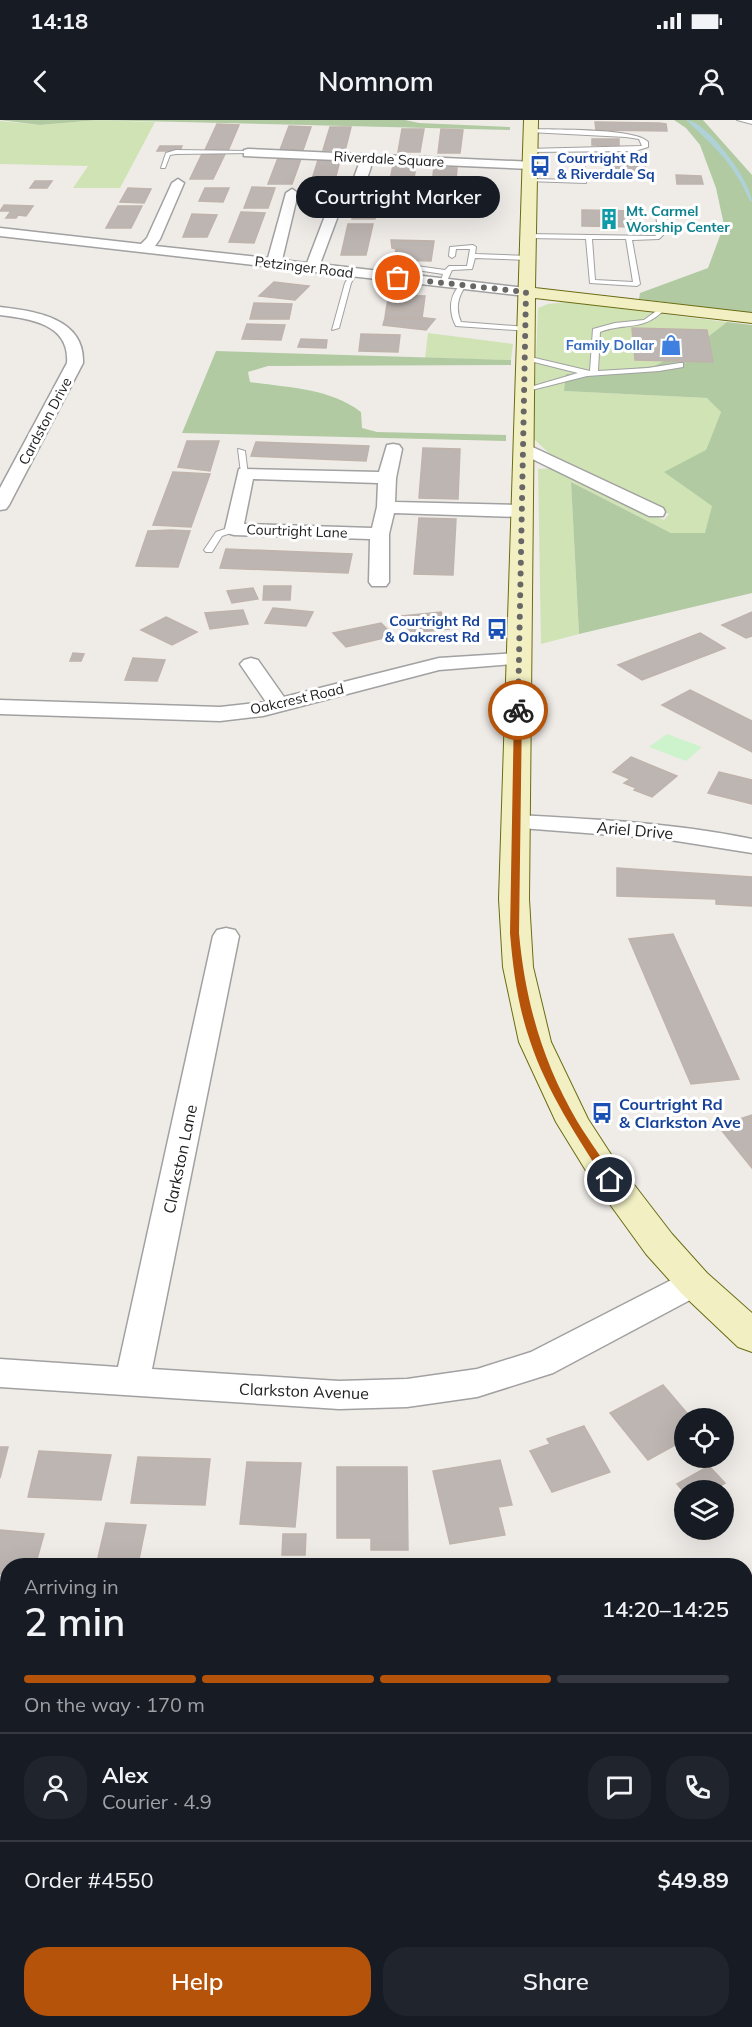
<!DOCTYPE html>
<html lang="en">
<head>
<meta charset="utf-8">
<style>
	:root { --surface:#171b24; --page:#20242c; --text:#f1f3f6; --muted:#9ea1a6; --line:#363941; --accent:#b45309 }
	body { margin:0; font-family:Mulish,sans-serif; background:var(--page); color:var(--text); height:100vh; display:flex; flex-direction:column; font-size:22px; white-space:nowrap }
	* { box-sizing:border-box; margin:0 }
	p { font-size:20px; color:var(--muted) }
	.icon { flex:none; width:33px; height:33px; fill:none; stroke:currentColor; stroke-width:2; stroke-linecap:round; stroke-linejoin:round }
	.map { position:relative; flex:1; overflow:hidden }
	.side { position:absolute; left:0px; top:1438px; width:753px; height:470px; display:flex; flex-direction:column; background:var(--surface); border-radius:24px 24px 0 0; box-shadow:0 6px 24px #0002 }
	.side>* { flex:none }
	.tools { position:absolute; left:674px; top:1288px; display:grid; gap:12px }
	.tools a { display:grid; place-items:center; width:60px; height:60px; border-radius:50%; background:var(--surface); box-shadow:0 6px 24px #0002; font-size:30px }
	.pin { position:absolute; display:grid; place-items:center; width:51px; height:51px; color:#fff; margin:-26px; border:3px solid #fff; border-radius:50%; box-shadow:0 2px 6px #0007 }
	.courier { position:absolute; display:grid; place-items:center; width:60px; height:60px; margin:-30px; border:4px solid #b45309; border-radius:50%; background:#fff; color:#222; box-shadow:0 2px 8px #0007 }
	.bubble { position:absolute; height:42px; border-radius:21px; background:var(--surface); box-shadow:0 6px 24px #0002; font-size:20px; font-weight:600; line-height:42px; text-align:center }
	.overview em { font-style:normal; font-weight:600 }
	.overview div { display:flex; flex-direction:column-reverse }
	.overview { display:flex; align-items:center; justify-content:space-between; height:102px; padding:0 24px }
	h1 { font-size:39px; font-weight:600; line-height:45px }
	.bar { display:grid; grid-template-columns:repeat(4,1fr); gap:9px 6px; align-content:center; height:72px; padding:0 24px }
	.bar i { height:8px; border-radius:4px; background:var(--line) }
	.bar .active { background:var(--accent) }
	.bar p { grid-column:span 4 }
	.line { display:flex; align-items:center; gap:15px; padding:0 24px; border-top:2px solid var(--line) }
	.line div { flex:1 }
	.round { display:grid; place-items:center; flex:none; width:63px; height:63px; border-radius:24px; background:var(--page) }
	.primary-button { display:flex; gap:12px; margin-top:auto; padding:12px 24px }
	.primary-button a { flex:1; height:69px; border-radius:24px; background:var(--accent); color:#fff; font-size:24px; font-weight:600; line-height:69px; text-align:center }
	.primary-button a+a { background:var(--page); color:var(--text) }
	.status { display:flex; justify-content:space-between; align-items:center; height:42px; padding:0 30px; background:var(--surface); direction:ltr }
	.status svg { height:16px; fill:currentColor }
	header { display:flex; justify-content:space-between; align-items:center; height:78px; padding:0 24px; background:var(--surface); font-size:27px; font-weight:600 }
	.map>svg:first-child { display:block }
	.grass { fill:#d0e3b4 }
	.forest { fill:#b1caa2 }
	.park { fill:#ccf3cb }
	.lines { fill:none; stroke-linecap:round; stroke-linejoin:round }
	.stream { fill:#aed2d8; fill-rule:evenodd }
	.building { fill:#bdb5b1; stroke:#bfb3ac; stroke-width:1.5 }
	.lane-casing { stroke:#a1a1a1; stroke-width:2 }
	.street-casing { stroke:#a1a1a1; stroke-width:3 }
	.secondary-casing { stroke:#6a6c13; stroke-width:2 }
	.lane { fill:#fff; fill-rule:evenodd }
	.street { fill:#fff; fill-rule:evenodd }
	.secondary { fill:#f2f0c3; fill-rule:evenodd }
	.route { fill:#b45309 }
	.done { stroke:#686766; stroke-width:6; stroke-dasharray:0 10.8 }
	.labels { text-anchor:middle; stroke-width:6; stroke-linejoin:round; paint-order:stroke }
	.far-transit-label { font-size:14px; font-weight:bold; fill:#164399; stroke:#fff; text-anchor:start }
	.far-street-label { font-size:14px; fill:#202020; stroke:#fff }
	.far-culture-label { font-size:14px; font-weight:bold; fill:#0d838f; stroke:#fff; text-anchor:start }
	.far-shop-label { font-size:14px; font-weight:bold; fill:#366cbe; stroke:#fff; text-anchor:end }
	.street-label { font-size:16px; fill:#202020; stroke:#fff }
	.transit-label { font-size:16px; font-weight:bold; fill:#164399; stroke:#fff; text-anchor:start }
</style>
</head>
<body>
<div class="status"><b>14:18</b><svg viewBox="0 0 49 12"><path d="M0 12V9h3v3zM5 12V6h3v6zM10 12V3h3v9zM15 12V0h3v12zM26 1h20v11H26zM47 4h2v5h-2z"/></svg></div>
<header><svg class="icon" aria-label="back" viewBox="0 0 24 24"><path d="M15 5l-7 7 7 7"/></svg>Nomnom<svg class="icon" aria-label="person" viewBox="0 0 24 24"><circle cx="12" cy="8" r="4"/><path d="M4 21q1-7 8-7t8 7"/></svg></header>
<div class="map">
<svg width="752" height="1907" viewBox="0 0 752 1907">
	<rect width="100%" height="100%" fill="#efece8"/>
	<!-- grass -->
	<path class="grass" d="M97,0L155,2L120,68H73L88,46L0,44V1L40,5Z
		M567,182L727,202L700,223L654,246L566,254L565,271L708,278L721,292L706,330L712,386L706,413H671L571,362L579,514L541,524L538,349L554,348L664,400L669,394L555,339L533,318L538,188L548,184Z
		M428,213L513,224L511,240L425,238Z"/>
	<!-- forest -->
	<path class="forest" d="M0,0H405L419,3L510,7V10L97,0L40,5Z
		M674,0H703L752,55V193L639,179L640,173L708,148L724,105L716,68L700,25L686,8Z
		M727,202L752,205V473L579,514L571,362L671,413H705L712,386L664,352L706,330L721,292L707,278L564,271L566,254L654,246L700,223Z
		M216,231L511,240V245L268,246L248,252L250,262C289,268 329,268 361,292L362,308L377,312L506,315V321L182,313Z
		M0,1496L7,1497V1616L0,1615Z
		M746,1558L752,1566V1661L746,1659Z"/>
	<!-- park -->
	<path class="park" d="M667,614L702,627L686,641L649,627Z"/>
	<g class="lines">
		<!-- stream -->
		<path class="stream" d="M686,0C706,0 752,62 752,82L750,81C733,43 716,28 686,0Z"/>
	</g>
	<!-- building -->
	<path class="building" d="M595,2L659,3L666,4L667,11L596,10Z
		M217,4L239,5L228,31L205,30Z
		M289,6L311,7L303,30H280Z
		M330,7H351L345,31L323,30Z
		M402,9H424L420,32H398Z
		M441,9L463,10L460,33H438Z
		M592,19H619V26L592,25Z
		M160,26H182L180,31H157Z
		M202,34H225L213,59H190Z
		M278,38L301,39L292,64H268Z
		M318,40L340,41L333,67L310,66Z
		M608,40H644L646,51L610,50Z
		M393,45H416L412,72L388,71Z
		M434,47L457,48L455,74L431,73Z
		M676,55L701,56L703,64H677Z
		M35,61H52L47,68H30Z
		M252,67L275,68L268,88H244Z
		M128,68L151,69L144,83L120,82Z
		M205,68H229L223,82L199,81Z
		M356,78H378L375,99H352Z
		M4,85L33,86L26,96L18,95L16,98H6L11,91H0Z
		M118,86H142L131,108H106Z
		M582,90L635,91L636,107L582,106Z
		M241,92L265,93L254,123L229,122Z
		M192,94L217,95L207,117H183Z
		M348,104H373L366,135H341Z
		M391,120L434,121L431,141L394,140L396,129L392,128Z
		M274,162L309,166L295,180L259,176Z
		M389,175L425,176L423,191L386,190Z
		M254,183L292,184L289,199H250Z
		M386,190L423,191L422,198L417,199L385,198Z
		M417,197L435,199L426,210L383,205L385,198Z
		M247,204L285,205L281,220L242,219Z
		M632,208L707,210L713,242L635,240Z
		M361,214L400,215L398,232L359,231Z
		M301,219L327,220L326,228L298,227Z
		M187,321H219L210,351L178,347Z
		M256,322L369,326L366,341L251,336Z
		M423,328L460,329L458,379L419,378Z
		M173,352L210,354L191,407L153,405Z
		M419,398L456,399L453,455L414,454Z
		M171,410L190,411L178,447L136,446L148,411Z
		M226,429L352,434L348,453L220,448Z
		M264,466H291L290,480H263Z
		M253,468L258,479L232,483L227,471Z
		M273,488L313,492L306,506L265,503Z
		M243,490L248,504L210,509L205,493Z
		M441,492L449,509L410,513L402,496Z
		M752,492V516L746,518L722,505Z
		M166,497L197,512L172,525L141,510Z
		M381,503L391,513L382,515L384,518L346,527L333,513Z
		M700,513L725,528L642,560L618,545Z
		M73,533L84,534L81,541H70Z
		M133,538L165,540L157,561L125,560Z
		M690,570L752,601V632L662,585Z
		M631,637L677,656L652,677L634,670L636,668L624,663L630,659L613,652Z
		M719,652L752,660V684L708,673Z
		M617,748L752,757V786L716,784V779L617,776Z
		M673,814L739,959L691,964L629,819Z
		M752,995V1048L718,1006Z
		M663,1265L692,1299H684V1320L648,1340L610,1293Z
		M584,1306L610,1352L552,1372L530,1331L550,1324L547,1319Z
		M0,1327H8L0,1358Z
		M39,1331L111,1335L101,1380L28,1377Z
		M138,1337L210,1339L205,1385L131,1383Z
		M500,1340L512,1385L498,1387L505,1415L450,1424L433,1351Z
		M247,1342L301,1343L295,1407L240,1404Z
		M709,1346L725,1363L712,1371L684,1372L677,1364Z
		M337,1347H407L408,1430H371V1418H337Z
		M106,1403L146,1405L138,1444L97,1442Z
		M0,1410L44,1414L35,1446H8V1455L0,1454Z
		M283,1414H306L305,1435H282Z"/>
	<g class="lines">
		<defs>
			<path id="lane" d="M737,0H752V4Z
				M531,9C553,10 636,8 648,22V27L635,31L530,32L528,29L642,26L639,19L626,17L529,12Z
				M176,30L248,31L251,33L176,34L170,35L165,48H161L166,33Z
				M565,37L584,38L586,63L527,61L530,59L581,60L579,41L563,40Z
				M659,94L662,96L665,113L659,119L632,120L640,164L637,166L590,163L586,119L528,118L525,116L528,114L655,116L659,113L656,96ZM592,119H626L633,162L595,160Z
				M473,125L476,127L475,134L528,136L531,138L528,140L475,138L472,149L452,150L446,163L443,165L440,163L443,154L397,147L389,158L384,157L395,143L445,150L449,146H467L470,129H456L455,136L452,138L449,136L450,127Z
				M352,152L357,153L351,163L339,208L332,210L345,163Z
				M463,163L466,165C458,177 455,188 461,202L526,207L530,209L529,211L456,206C448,191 449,173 463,163Z
				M663,186L665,189C643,212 626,202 600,212L598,251L648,248L680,243H683V247L659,251L587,256L524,272L520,270L578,253L522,239V235L590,251L593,209L615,203L644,200Z
				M238,329L245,331L248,355L241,353Z
				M234,406L238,409L237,411L222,416L212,432H206L204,430L216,412Z"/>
			<path id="street" d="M248,29L534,42V48L530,49L372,42C368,60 363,70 345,77L320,144L526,168L533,172L526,176L0,116V108L141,124L147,118L172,63L178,59L184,63L160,119L155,126L268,138L286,73L292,69L298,73L282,140L307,143L333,75L352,63L360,41L244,36V30Z
				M0,187C35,191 85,198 83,243L9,385L6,389L0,390V368L67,243C70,204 31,199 0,195Z
				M524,323L663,388L665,392L663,396H649L518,332L515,328L518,324Z
				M393,324L399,325L402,329L396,358L395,382L521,385L527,387L530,391L527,395L521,397L394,393L389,414V462L386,466H372L369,462L370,419L234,415L227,413L225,409L239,349L379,352L387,325ZM253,359L378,363L377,387L372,408L244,404Z
				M519,533L526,535L530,539L526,543L439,550L263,596L220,601L0,594V580L220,587L266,582L240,544L244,540L251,538L258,540L284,577L439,538Z
				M516,695C595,699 674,703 752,719V733L664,719L508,707L504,702L508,697Z
				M226,808L235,810L239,816L152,1249L339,1261L407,1259L477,1249L531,1232L683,1154L694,1150L705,1154L710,1163L705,1172L553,1253L477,1277L407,1287L339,1289L0,1267V1239L118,1247L213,816L217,810Z"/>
			<path id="secondary" d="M524,0H538L535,168L752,193V203L535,178L529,779L533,847L551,922L588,999L612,1036L672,1114L707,1153L752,1193V1232L738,1227L681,1173L646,1134L588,1054L556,1002L519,922L503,847L499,779Z"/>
		</defs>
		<!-- lane casing -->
		<use href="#lane" class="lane-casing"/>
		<!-- street casing -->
		<use href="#street" class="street-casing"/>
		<!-- secondary casing -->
		<use href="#secondary" class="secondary-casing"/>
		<!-- lane -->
		<use href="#lane" class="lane"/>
		<!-- street -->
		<use href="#street" class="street"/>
		<!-- secondary -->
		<use href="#secondary" class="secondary"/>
	</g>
	<!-- route -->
	<path class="route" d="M518,588L522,590L519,813C525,881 543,943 577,1001C589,1021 604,1040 615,1060L610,1064L606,1062C578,1018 547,972 530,921C518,886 513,850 510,813L514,590Z"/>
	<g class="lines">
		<!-- done -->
		<path class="done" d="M398,158L526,172L518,590"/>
	</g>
	<!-- icons -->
	<defs>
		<symbol id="bus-bare" viewBox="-9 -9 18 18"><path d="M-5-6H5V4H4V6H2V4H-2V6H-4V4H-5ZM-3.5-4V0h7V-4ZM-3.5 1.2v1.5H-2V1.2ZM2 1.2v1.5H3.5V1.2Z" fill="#1a4fb4" stroke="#fff" stroke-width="2.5" paint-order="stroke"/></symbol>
		<symbol id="building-bare" viewBox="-9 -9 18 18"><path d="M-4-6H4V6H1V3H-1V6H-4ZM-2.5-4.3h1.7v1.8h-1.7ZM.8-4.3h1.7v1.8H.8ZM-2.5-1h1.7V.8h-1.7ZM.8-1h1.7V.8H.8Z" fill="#0f9aa8" stroke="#fff" stroke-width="2.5" paint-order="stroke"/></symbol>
		<symbol id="shop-bare" viewBox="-9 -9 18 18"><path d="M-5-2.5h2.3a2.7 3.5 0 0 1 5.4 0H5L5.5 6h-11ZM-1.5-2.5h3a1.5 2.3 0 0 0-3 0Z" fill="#3f7fe0" stroke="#fff" stroke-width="2.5" paint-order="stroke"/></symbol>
	</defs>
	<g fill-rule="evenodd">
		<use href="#bus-bare" x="525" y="31" width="30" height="30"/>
		<use href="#building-bare" x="594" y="84" width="30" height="30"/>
		<use href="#shop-bare" x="656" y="210" width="30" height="30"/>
		<use href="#bus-bare" x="482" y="494" width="30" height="30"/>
		<use href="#bus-bare" x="587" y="978" width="30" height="30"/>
	</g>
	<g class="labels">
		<!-- far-transit labels -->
		<g class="far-transit-label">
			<text x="557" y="43">Courtright Rd<tspan x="557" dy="16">&amp; Riverdale Sq</tspan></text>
			<text x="480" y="506" text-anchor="end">Courtright Rd<tspan x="480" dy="16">&amp; Oakcrest Rd</tspan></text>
		</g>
		<!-- far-street labels -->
		<g class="far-street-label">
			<text transform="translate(389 39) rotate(3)" y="5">Riverdale Square</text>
			<text transform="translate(304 147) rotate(7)" y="5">Petzinger Road</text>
			<text transform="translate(45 301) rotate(-62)" y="5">Cardston Drive</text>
			<text transform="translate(297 411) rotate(2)" y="5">Courtright Lane</text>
			<text transform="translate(297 579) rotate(-13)" y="5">Oakcrest Road</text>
		</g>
		<!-- far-culture labels -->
		<g class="far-culture-label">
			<text x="626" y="96">Mt. Carmel<tspan x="626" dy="16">Worship Center</tspan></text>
		</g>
		<!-- far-shop labels -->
		<g class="far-shop-label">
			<text x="654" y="230">Family Dollar</text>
		</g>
		<!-- street labels -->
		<g class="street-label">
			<text transform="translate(635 710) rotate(5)" y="6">Ariel Drive</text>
			<text transform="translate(180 1039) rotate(-78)" y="6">Clarkston Lane</text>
			<text transform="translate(304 1271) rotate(2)" y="6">Clarkston Avenue</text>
		</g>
		<!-- transit labels -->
		<g class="transit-label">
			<text x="619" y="990">Courtright Rd<tspan x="619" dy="18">&amp; Clarkston Ave</tspan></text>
		</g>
	</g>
</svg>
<div class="tools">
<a><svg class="icon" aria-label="locate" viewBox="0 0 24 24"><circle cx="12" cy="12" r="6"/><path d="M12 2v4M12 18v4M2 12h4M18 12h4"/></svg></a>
<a><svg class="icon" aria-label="layers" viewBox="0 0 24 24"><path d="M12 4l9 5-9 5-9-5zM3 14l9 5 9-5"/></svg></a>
</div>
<div class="pin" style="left:398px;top:158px;background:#ea580c"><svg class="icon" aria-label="bag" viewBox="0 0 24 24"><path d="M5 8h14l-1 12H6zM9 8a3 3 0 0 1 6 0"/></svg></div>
<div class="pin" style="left:610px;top:1060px;background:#1f2937"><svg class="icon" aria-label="home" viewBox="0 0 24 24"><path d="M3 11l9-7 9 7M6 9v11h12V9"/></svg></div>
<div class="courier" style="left:518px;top:590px"><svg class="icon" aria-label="bike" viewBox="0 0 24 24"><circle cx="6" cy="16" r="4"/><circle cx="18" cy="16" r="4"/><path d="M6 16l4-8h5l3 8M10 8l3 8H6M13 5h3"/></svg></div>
<div class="bubble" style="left:296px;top:56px;width:204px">Courtright Marker</div>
<section class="side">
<div class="overview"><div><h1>2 min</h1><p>Arriving in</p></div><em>14:20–14:25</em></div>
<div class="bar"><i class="active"></i><i class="active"></i><i class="active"></i><i></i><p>On the way · 170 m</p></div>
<div class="line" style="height:108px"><a class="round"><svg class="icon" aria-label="person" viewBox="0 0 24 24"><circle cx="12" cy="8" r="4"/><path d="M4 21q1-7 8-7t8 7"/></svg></a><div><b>Alex</b><p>Courier · 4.9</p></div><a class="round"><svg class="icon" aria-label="chat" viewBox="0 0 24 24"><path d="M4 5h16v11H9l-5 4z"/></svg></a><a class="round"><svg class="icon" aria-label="phone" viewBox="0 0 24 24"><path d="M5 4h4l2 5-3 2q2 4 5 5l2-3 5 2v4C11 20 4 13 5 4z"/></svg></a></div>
<div class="line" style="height:78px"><div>Order #4550</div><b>$49.89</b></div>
<div class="primary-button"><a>Help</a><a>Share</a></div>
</section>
</div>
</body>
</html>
